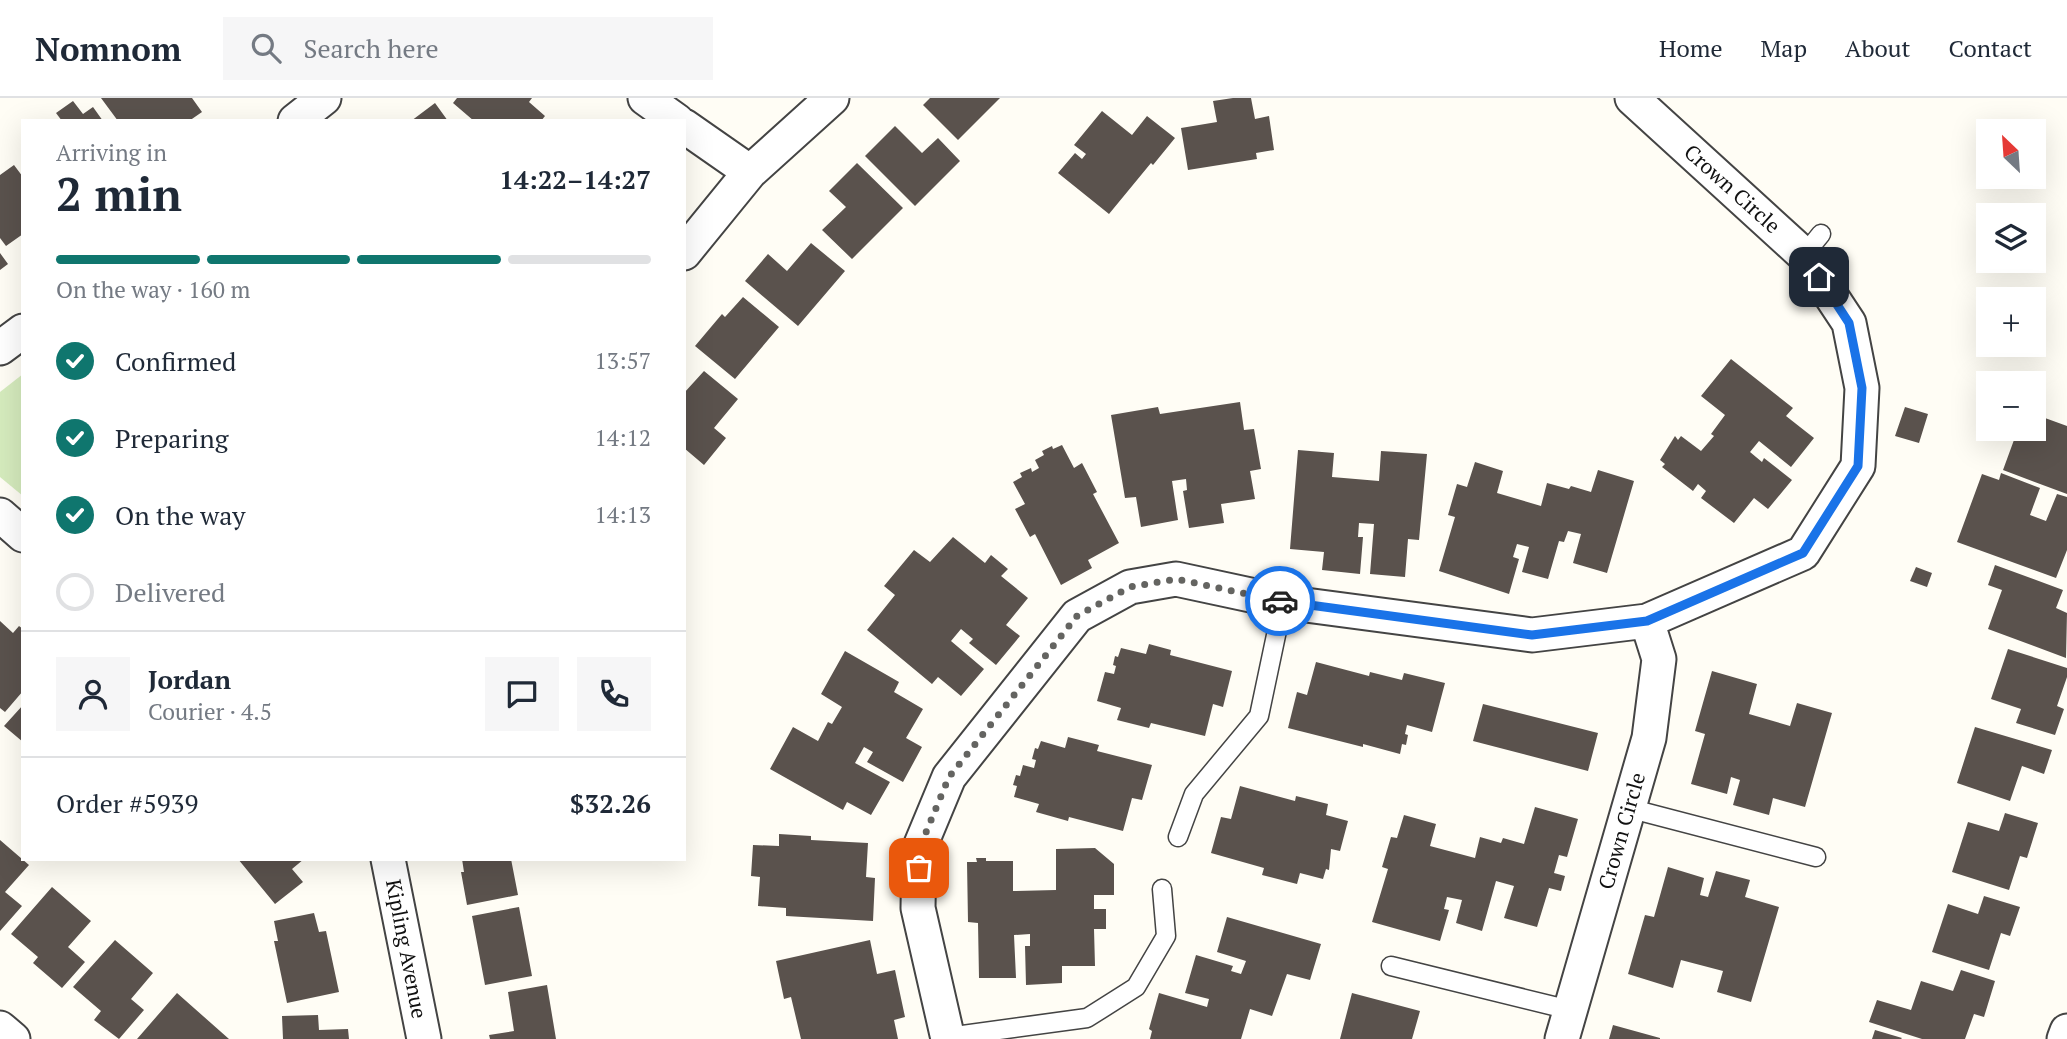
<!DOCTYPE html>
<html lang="en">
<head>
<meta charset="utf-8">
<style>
	:root { --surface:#fff; --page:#f6f6f7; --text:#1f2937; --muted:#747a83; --line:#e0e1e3; --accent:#0f766e }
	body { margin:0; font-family:"PT Serif",serif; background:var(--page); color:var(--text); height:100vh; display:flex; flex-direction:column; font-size:26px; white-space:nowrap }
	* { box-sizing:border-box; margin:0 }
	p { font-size:23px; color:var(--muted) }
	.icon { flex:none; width:38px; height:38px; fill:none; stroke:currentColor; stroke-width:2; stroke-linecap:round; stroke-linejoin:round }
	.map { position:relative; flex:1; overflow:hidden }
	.details { position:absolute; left:21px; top:21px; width:665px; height:742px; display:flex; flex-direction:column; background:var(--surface); border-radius:0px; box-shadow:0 7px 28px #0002 }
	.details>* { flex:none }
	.needle { width:46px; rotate:335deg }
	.buttons { position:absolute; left:1976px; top:21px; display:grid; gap:14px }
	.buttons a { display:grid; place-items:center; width:70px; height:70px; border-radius:0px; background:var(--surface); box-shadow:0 7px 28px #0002; font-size:35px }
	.pin { position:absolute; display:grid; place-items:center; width:60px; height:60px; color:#fff; margin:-30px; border-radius:14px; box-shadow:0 4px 10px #0006 }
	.courier { position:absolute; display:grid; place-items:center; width:70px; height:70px; margin:-35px; border:5px solid #1a73e8; border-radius:50%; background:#fff; color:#222; box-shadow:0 2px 9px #0007 }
	.summary em { font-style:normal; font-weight:700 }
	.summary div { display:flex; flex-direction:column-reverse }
	.summary { display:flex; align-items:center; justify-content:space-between; height:119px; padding:0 35px }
	h1 { font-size:46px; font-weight:700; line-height:52px }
	.bar { display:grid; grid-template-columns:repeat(4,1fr); gap:10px 7px; align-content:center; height:84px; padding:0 35px }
	.bar i { height:9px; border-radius:5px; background:var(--line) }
	.bar .active { background:var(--accent) }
	.bar p { grid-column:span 4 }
	.line { display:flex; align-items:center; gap:18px; padding:0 35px; border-top:2px solid var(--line) }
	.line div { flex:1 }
	.round { display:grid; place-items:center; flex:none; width:74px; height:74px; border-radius:0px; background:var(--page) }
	ol { padding:0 35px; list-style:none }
	li { display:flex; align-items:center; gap:21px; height:77px }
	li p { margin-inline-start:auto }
	li .icon { padding:7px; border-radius:50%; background:var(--accent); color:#fff; stroke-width:4 }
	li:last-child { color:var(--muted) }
	li i { width:38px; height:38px; border:4px solid var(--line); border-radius:50% }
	header { display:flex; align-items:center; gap:42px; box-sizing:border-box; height:98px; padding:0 35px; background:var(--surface); border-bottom:2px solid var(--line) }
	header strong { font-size:33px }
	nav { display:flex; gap:38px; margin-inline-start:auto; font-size:24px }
	.search { width:490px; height:63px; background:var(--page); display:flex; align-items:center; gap:18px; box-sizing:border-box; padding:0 24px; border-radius:0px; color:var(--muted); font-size:26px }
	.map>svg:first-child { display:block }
	.green { fill:#d5ebbd }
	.building { fill:#5a524d }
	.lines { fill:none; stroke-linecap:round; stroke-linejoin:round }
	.lane-casing { stroke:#444; stroke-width:21 }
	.street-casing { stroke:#444; stroke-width:37 }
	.lane { stroke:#fff; stroke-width:18 }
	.street { stroke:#fff; stroke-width:33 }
	.done { stroke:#646461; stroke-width:7; stroke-dasharray:0 12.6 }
	.route { stroke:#1a73e8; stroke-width:9 }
	.labels { text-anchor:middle; stroke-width:7; stroke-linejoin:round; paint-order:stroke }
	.street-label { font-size:21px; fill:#111; stroke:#fff }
</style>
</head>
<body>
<header>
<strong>Nomnom</strong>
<div class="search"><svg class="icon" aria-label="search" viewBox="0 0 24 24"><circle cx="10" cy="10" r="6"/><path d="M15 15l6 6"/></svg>Search here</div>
<nav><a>Home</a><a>Map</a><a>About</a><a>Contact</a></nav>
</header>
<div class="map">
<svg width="2067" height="941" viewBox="0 0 2067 941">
	<rect width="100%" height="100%" fill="#fffdf5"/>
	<!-- green -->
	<path class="green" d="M23,276V398L0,379V294Z"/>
	<!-- building -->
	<path class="building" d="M101,0H192L202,14L189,23H118Z
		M457,0H532L529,4L545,18L541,23H474L453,5Z
		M930,0H1000L958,42L923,7Z
		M1233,0H1251L1255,21L1269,18L1274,52L1256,55L1257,61L1188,72L1181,30L1217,24L1213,3Z
		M73,3L83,16L93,9L103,23H62L56,15Z
		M435,5L448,23H411Z
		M1102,13L1132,37L1147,18L1175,40L1153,67L1151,65L1109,116L1058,75L1075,55L1082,61L1086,56L1074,47Z
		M895,28L922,55L938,40L960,63L915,108L865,58Z
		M857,65L903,110L852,161L822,132L846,109L829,93Z
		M14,67L23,79V136L6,148L0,140V77Z
		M811,145L845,173L798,228L745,183L768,156L787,173Z
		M0,155L8,166L0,172Z
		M743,199L779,229L735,281L695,248L722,216L725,219Z
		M1731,261L1793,310L1786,318L1814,340L1791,369L1759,343L1750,354L1762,364L1764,360L1792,382L1768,411L1754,400L1734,425L1701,400L1706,393L1698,386L1693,393L1662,369L1665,366L1660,362L1675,338L1678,342L1681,338L1701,353L1714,338L1711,336L1725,317L1701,298Z
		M704,273L738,301L714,330L726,340L704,367L684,350V295Z
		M1240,304L1244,332L1254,331L1261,371L1250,373L1255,401L1221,406L1224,425L1189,430L1183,393L1187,392L1186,381L1172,383L1178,422L1141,429L1136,399L1125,400L1111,317L1158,309L1160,316Z
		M1905,309L1928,316L1919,345L1895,338Z
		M2034,316L2067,328V396L2003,372L2018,331H2034Z
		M1062,347L1074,370L1082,365L1097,394L1093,396L1119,445L1088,462L1092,470L1061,487L1035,436L1030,439L1015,411L1025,406L1013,384L1022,379L1020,375L1031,370L1032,374L1039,370L1035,362L1044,357L1042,353L1052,348L1053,351Z
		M1298,352L1334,355L1332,379L1379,383L1381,353L1427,356L1419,442L1408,441L1405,479L1370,476L1374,426L1359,425L1358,439H1363L1360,476L1322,472L1324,454L1290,451Z
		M1475,364L1503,373L1497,395L1541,408L1547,385L1569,391L1571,388L1591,394L1598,372L1634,383L1607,475L1573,465L1581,436L1568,433L1564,444L1559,443L1548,481L1522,474L1529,449L1517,446L1513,459L1519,461L1509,496L1439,473L1455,419L1448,417L1457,386L1467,389Z
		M2001,375L2040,390L2030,417L2046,423L2057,396L2067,399V452L2056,480L1957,444L1982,376L1999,382Z
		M953,439L985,465L991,457L1008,471L1001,478L1028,500L1006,527L1020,538L996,567L969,545L973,541L961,531L951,543L984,571L961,598L938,579L932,586L867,532L895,497L884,488L914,452L930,464Z
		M1995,467L2063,492L2056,510L2067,515L2066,560L1988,531L2002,492L1988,487Z
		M1916,469L1932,475L1927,489L1910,483Z
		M0,523L13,535L19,528L23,531V593L5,614L0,610Z
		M1149,546L1171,552L1170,557L1232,573L1223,609L1213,606L1205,638L1151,625L1149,630L1117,622L1121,610L1097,603L1105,574L1114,576L1116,568L1113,567L1115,558L1118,559L1121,550L1146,556Z
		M2008,551L2067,570V579L2057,608L2064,611L2055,637L2016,625L2021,611L1991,601Z
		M845,553L899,584L894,594L923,611L906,640L922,649L903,684L867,664L873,654L864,649L855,665L890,684L871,717L847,704L843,712L770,671L793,629L818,643L828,624L832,626L842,609L821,596Z
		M1316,564L1369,578L1370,574L1402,582L1404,575L1445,585L1432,634L1407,627L1405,636L1408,637L1406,647L1402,646L1400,656L1363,646V649L1288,630L1297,594L1307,597Z
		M1712,573L1757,586L1749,616L1790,628L1797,605L1832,615L1805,709L1773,700L1769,717L1733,707L1740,682L1731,679L1727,696L1691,686L1705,636L1695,633Z
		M1483,606L1598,635L1588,673L1473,643Z
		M23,607V644L4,628Z
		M1975,629L2052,652L2044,676L2022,668L2010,703L1957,685Z
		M1068,639L1099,647L1097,653L1152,667L1142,702L1132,700L1123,733L1069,719L1068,723L1036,714L1039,706L1014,699L1017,688L1013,687L1016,677L1020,678L1023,667L1034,670L1036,662L1032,661L1035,650L1038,651L1041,643L1065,650Z
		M1240,688L1295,703L1296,698L1328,706L1326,717L1348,723L1340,753L1331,751L1329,772L1326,771L1323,781L1300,775L1297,786L1262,777L1264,770L1211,755L1221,719L1231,721Z
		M1535,709L1578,721L1567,759L1559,757L1554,775L1565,778L1561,793L1549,790L1537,829L1504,820L1514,788L1496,783L1482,833L1456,825L1462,802L1447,799L1444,811L1449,812L1440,843L1372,824L1388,771L1382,769L1391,739L1397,740L1404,717L1436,726L1430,748L1475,760L1480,739L1501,745L1503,740L1524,746Z
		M2005,715L2038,725L2027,760L2020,758L2009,792L1952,774L1968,724L1999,733Z
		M779,736L811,738V742L868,745L866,779L875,780L873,823L786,818V810L758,808L760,779L751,778L753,747L779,748Z
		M0,742L29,767L5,794L22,808L0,833Z
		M1095,750L1114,766V797H1094V811H1106V831H1094L1095,868H1062V885L1026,887L1025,848H1030V836L1014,837L1016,880H979L978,825L968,824L967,764H977L976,760H986V763H1013V793L1056,792V751Z
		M238,761H304L292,771L303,784L275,806Z
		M462,761H511L518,797L467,807L461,774H464Z
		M1668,769L1704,780L1700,797L1708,799L1716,773L1750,782L1745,799L1779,809L1751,904L1717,894L1723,873L1681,862L1673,890L1628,876L1645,817L1654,819Z
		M52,789L91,823L68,849L85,864L62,890L33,865L38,859L11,836Z
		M1984,798L2020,809L2010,838L2001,835L1989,872L1932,854L1948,806L1978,816Z
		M519,809L532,878L485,887L472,818Z
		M314,815L319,834L326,833L339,894L287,905L274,843H278L274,823Z
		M1227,819L1321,846L1310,882L1287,876L1272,918L1250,911L1241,941H1150L1152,933L1149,931L1159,895L1207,909L1209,901L1185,895L1196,857L1233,868L1231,873L1241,876L1246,863L1217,854Z
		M115,842L153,875L131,901L144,912L119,941L94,922L101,913L73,889Z
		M870,842L877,876L895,872L905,919L894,922L898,941H801L791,899L784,901L776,863Z
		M1961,872L1995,883L1984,919L1974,916L1965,941H1922L1869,924L1877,902L1911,912L1921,883L1953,893Z
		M547,887L556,941H490L489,937L514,933L508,894Z
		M177,895L229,941H137Z
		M1352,895L1420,913L1412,941H1340Z
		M318,917L319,932L348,931L349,941H283L282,918Z
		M1613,927L1660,940V941H1609Z
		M1875,932L1902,940L1901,941H1872Z"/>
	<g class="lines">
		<defs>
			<path id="lane" d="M1804,157L1821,136
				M1628,710L1816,759
				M1178,739L1194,696L1259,618L1283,504
				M1391,868L1570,912
				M948,939L1087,920L1136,889L1166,838L1162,791"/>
			<path id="street" d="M645,0L677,23
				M295,23L324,0
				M684,28L750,74
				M684,155L750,74L832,0
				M0,250L23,233
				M0,417L23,437
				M388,761L424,941
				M0,930L13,941
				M948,941L918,810L919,751L949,679L1077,518L1130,489L1176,481L1283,504L1532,537L1647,523L1803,455L1858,368L1862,290L1849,225L1804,157L1632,0
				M1562,941L1649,640L1659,561L1647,523
				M2064,941L2067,933"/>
		</defs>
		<!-- lane casing -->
		<use href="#lane" class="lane-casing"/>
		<!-- street casing -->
		<use href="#street" class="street-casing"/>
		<!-- lane -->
		<use href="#lane" class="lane"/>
		<!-- street -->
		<use href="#street" class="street"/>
	</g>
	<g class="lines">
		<!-- done -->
		<path class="done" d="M919,770V751L949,679L1077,518L1130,489L1176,481L1280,503"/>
		<!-- route -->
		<path class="route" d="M1280,503L1532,537L1647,523L1803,455L1858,368L1862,290L1849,225L1819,179"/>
	</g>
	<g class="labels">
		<!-- street labels -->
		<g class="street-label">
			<text transform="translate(1732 91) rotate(42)" y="7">Crown Circle</text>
			<text transform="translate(1622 733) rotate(-74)" y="7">Crown Circle</text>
			<text transform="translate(406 851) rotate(79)" y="7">Kipling Avenue</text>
		</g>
	</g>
</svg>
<div class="buttons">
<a><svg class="needle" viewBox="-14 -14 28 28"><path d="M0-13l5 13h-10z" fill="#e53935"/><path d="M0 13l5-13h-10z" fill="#747a83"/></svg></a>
<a><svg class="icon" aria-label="layers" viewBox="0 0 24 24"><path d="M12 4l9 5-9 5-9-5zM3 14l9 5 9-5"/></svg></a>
<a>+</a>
<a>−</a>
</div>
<div class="pin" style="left:919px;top:770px;background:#ea580c"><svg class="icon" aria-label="bag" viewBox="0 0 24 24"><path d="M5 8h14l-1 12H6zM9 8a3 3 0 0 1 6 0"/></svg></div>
<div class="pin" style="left:1819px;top:179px;background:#1f2937"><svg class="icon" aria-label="home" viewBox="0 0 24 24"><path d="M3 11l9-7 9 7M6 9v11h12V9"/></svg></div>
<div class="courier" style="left:1280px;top:503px"><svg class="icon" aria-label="car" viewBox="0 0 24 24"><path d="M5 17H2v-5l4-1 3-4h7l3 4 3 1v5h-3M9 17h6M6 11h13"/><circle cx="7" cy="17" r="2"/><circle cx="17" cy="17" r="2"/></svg></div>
<section class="details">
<div class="summary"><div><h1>2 min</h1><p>Arriving in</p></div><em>14:22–14:27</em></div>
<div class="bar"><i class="active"></i><i class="active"></i><i class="active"></i><i></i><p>On the way · 160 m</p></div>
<ol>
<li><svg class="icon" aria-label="check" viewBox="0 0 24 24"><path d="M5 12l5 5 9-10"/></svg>Confirmed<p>13:57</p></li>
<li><svg class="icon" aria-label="check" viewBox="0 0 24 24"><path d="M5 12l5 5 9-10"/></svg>Preparing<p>14:12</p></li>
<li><svg class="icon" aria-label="check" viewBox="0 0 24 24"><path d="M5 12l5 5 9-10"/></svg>On the way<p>14:13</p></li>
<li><i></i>Delivered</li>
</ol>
<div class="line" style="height:126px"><a class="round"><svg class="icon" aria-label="person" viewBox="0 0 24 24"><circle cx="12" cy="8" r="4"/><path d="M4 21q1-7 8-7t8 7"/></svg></a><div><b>Jordan</b><p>Courier · 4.5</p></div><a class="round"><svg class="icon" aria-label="chat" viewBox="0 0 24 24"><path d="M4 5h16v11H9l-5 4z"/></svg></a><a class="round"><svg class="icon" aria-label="phone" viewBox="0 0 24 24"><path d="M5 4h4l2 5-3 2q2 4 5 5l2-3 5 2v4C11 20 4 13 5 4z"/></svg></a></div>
<div class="line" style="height:91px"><div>Order #5939</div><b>$32.26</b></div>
</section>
</div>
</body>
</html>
